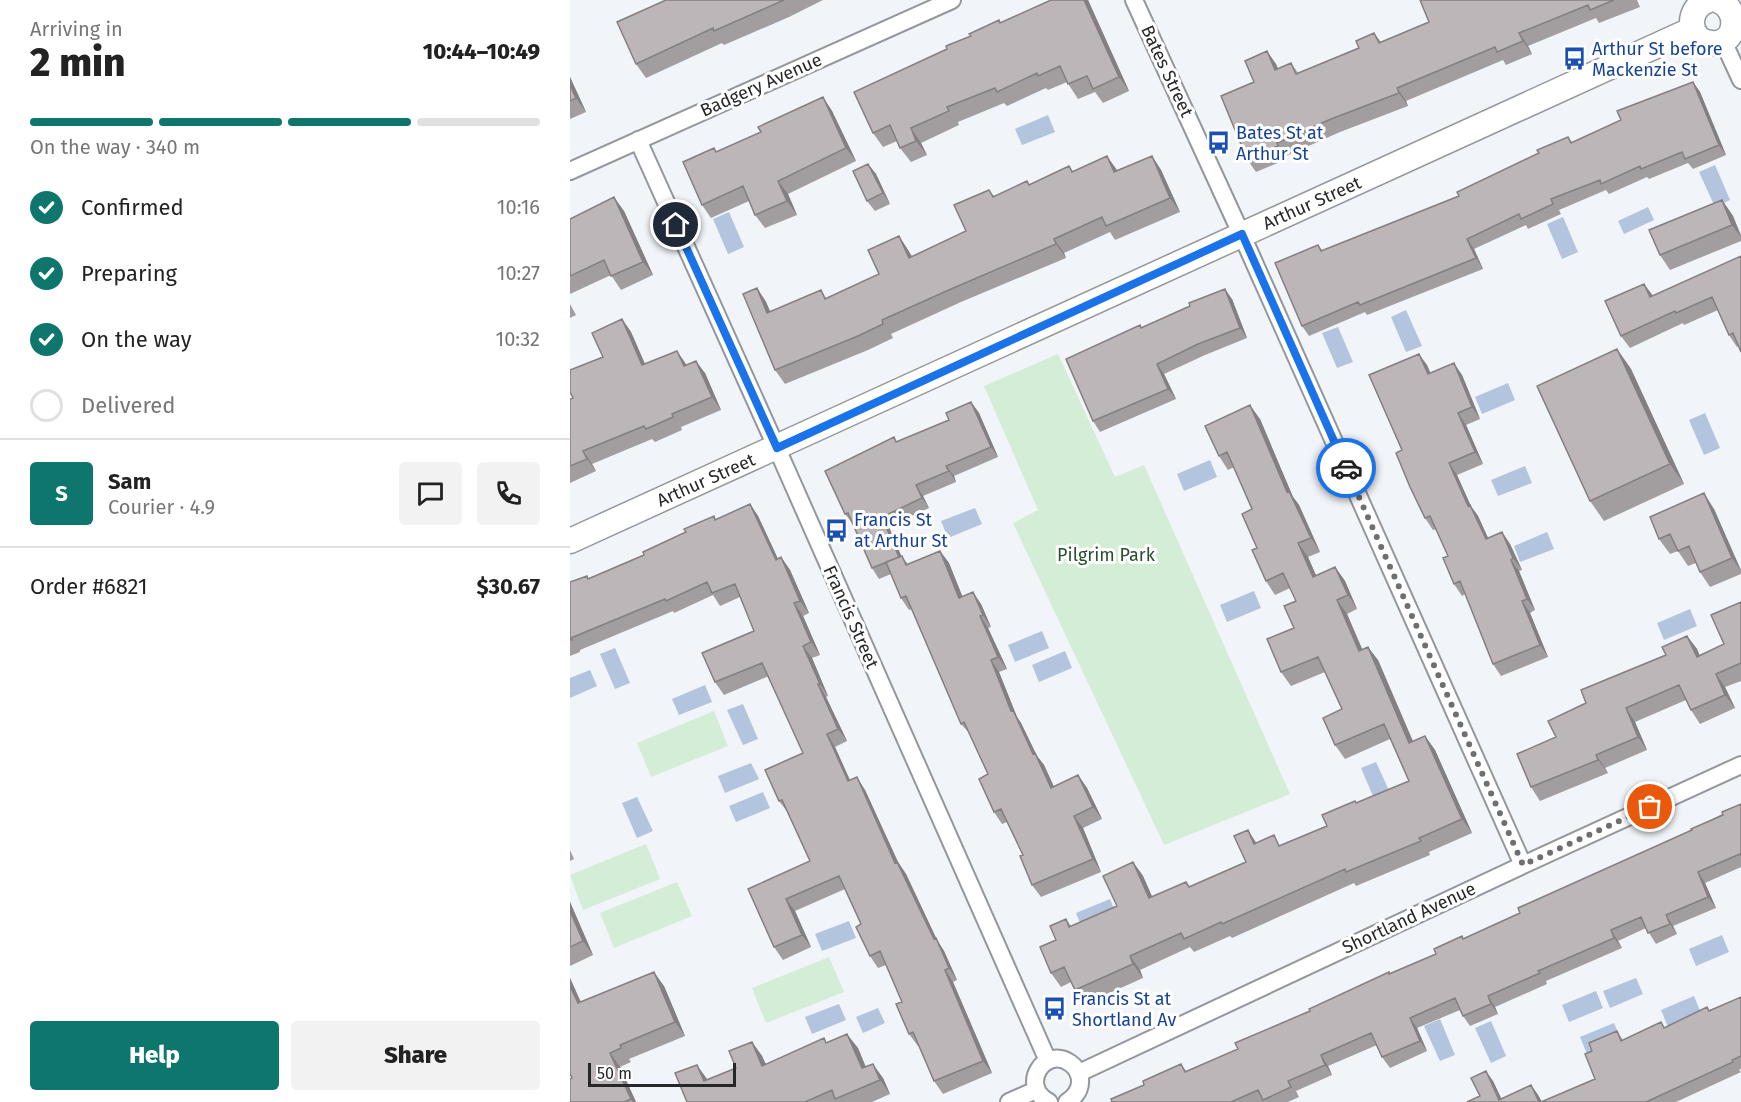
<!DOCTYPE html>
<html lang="en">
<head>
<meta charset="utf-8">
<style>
	:root { --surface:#fff; --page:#f2f2f2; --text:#222; --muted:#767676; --line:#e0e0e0; --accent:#0f766e }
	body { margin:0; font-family:"Fira Sans",sans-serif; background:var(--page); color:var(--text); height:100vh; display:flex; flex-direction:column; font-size:22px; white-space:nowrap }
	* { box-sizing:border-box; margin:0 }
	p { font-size:20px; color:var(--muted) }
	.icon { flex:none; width:33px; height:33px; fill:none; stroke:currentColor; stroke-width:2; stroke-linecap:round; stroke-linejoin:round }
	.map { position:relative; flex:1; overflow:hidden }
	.side { display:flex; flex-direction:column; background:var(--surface); width:570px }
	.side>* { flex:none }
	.scale { position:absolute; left:18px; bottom:15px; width:148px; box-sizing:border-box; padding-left:6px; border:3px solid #262729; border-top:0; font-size:16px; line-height:21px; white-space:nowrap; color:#262729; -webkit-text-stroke:4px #fff; paint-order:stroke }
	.pin { position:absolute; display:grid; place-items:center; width:51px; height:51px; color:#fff; margin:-26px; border:3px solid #fff; border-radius:50%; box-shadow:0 2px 6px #0007 }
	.courier { position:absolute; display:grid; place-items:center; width:60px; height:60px; margin:-30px; border:4px solid #1a73e8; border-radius:50%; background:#fff; color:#222; box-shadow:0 2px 8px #0007 }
	.summary em { font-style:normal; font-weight:800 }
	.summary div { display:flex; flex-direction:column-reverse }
	.summary { display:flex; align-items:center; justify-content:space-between; height:102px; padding:0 30px }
	h1 { font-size:39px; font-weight:800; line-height:45px }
	.bar { display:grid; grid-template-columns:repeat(4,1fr); gap:9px 6px; align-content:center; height:72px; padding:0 30px }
	.bar i { height:8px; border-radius:4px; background:var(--line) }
	.bar .active { background:var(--accent) }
	.bar p { grid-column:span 4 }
	.line { display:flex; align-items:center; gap:15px; padding:0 30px; border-top:2px solid var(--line) }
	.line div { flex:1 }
	.round { display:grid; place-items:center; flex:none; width:63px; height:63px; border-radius:6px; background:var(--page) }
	ol { padding:0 30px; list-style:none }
	li { display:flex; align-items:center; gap:18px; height:66px }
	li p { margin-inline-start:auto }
	li .icon { padding:6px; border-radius:50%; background:var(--accent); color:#fff; stroke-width:4 }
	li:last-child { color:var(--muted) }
	li i { width:33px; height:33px; border:3px solid var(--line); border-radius:50% }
	.button { display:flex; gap:12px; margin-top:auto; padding:12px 30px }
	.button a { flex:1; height:69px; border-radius:6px; background:var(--accent); color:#fff; font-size:24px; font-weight:800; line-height:69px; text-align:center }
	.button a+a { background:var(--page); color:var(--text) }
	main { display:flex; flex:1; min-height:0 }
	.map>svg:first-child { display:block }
	.green { fill:#d3edd6 }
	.water { fill:#b2c4de }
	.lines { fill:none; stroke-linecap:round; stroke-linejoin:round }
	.street-casing { stroke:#94979b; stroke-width:20 }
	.secondary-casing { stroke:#94979b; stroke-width:27 }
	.street { stroke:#fff; stroke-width:16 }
	.secondary { stroke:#fff; stroke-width:24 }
	.wall { fill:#a29d9e }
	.shaded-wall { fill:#847f81 }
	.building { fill:#bcb6b8; stroke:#847f81; stroke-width:1.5 }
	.done { stroke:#6d6f71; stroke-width:6; stroke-dasharray:0 10.8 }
	.route { stroke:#1a73e8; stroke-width:8 }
	.labels { text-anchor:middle; stroke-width:6; stroke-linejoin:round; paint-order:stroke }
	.transit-label { font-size:18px; fill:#164399; stroke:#fff; text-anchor:start }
	.street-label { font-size:18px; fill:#262729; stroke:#fff }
	.park-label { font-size:18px; fill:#274f2e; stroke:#fff }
</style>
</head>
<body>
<main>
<section class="side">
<div class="summary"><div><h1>2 min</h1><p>Arriving in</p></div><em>10:44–10:49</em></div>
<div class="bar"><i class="active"></i><i class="active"></i><i class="active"></i><i></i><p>On the way · 340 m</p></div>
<ol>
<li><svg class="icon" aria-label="check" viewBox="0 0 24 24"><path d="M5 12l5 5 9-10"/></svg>Confirmed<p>10:16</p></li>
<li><svg class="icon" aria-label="check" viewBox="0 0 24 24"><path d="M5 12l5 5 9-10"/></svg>Preparing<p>10:27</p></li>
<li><svg class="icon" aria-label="check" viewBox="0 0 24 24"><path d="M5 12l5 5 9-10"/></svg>On the way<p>10:32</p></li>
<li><i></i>Delivered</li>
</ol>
<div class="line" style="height:108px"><b class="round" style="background:var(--accent);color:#fff">S</b><div><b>Sam</b><p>Courier · 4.9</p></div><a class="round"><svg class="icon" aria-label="chat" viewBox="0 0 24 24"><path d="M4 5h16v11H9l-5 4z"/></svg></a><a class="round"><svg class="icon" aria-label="phone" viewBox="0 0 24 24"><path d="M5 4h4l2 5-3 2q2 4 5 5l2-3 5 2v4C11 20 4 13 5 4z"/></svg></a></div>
<div class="line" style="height:78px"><div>Order #6821</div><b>$30.67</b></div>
<div class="button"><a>Help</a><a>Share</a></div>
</section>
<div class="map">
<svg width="1171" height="1102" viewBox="0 0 1171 1102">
	<rect width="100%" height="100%" fill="#f1f4f8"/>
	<!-- green -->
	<path class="green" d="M488,354L545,477L574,465L720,794L594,845L443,523L468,510L414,386Z
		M144,711L158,746L81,777L67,743Z
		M76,844L90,879L13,910L0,875Z
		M107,882L122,916L44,948L30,913Z
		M259,957L274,992L196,1023L182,988Z"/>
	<!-- water -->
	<path class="water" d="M478,115L485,132L452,145L445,129Z
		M1145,165L1160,200L1145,207L1129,172Z
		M1078,207L1084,220L1054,234L1048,221Z
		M159,212L174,247L158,254L143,219Z
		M993,217L1008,252L992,259L977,224Z
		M836,310L852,346L836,352L821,317Z
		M768,327L783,362L767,368L752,333Z
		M938,383L945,400L912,414L905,397Z
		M1135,413L1150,448L1134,455L1119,420Z
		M640,460L647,477L614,491L607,474Z
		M955,466L962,483L928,496L921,480Z
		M405,508L412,524L378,538L371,521Z
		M977,532L984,549L950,562L944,546Z
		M684,591L691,608L657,622L650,605Z
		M1120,609L1127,626L1094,640L1087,623Z
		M472,631L479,648L445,662L438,645Z
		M45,648L60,683L45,689L30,654Z
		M495,651L502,668L469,682L462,665Z
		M20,670L27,686L0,698V678Z
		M135,685L142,702L109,715L102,699Z
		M173,704L188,739L173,745L157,710Z
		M806,762L822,797L806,803L791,768Z
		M181,763L189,779L155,793L148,776Z
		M193,792L200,808L166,822L159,806Z
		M67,797L83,831L67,838L52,803Z
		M540,899L547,916L513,930L506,913Z
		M279,921L286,938L252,951L245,934Z
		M1152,935L1159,952L1126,966L1119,949Z
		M1066,978L1073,994L1040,1008L1033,991Z
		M1026,991L1033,1008L999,1022L992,1005Z
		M1124,996L1131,1013L1098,1027L1091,1010Z
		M269,1004L276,1020L242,1034L235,1017Z
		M308,1008L315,1023L293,1033L286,1017Z
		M870,1019L885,1055L870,1061L854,1026Z
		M921,1021L936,1056L921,1063L905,1028Z
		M1044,1023L1051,1040L1017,1054L1010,1037Z"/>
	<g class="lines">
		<defs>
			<path id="street" d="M564,0L679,251L953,865
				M1153,41L1171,80
				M68,140L213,462L478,1061
				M0,171L382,0
				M509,1073L953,865L1171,765
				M439,1102L466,1090
				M479,1102C448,1086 475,1045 500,1063C506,1067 509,1073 510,1079C511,1090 505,1097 497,1102"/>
			<path id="secondary" d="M1139,0C1116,7 1116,40 1141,43C1168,46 1171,8 1147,0
				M0,541L1123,29"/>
		</defs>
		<!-- street casing -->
		<use href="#street" class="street-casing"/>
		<!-- secondary casing -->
		<use href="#secondary" class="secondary-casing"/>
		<!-- street -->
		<use href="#street" class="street"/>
		<!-- secondary -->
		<use href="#secondary" class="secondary"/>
	</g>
	<!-- wall -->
	<path class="wall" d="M96,0H253L219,17L154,45L152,43L76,78L66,64Z
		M481,0H518L559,91L533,103L525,92L508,99L497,82L478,90L476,88L437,106L434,103L388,122L389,125L351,143L357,155L341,162L330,148L327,141L313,147L303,133L377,49L401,36Z
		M850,0H1067L1070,7L1029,23L1026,18L958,46L962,54L936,65L933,60L836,101L838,106L770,132L716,156L717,159L686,172L677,159L684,82L706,64L708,69L721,63L728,73L789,48L804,33L811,42L859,22Z
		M0,77L16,112L0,119Z
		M1123,82L1130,92L1156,155L1123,169L1118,163L1079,179L1077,177L1039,194L1036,190L989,210L991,214L958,229L956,225L904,249L913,269L797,315L795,312L739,336L732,326L748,245L753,251L889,196L998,137L1002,142L1051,120Z
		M253,97L262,111L286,161L218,194L227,215L195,228L185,215L179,201L141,218L132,205L147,152L191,132Z
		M582,156L591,170L610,212L545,240L540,232L494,253L496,258L391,302L321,334L323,338L298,350L215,384L205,370L187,288L196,302L200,312L251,290L256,298L309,274L329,236L338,250L342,256L396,231L419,190L424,196L460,184L499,166L503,171L547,170Z
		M298,164L306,174L320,204L305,211L297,201Z
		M1152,200L1163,216L1171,235V241L1100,270L1090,255Z
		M54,211L83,275L51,290L41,275L0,294V219Z
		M1171,256L1169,346L1167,347L1159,335L1148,310L1114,325L1113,323L1060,348L1051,336L1074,284L1083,296Z
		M662,299L677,338L635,355L594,374L606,399L530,432L523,421L570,325L571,327Z
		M0,304L6,315L0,318Z
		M52,319L61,332L75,364L117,365L135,373L151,410L111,427L112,430L85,442L82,439L22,464L26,471L0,483V399L3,398L33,357Z
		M1047,349L1061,369L1114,484L1034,521L1020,501Z
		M857,365L860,373L892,375L910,419L896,425L913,464L887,475L900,505L908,516L918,538L932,532L940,544L952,570L949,571L965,610L960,613L978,657L931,676L923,664L895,594L892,596L884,584L878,556L866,529L863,530L855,518L832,450Z
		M401,402L409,413L428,457L384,476L386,482L353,496L359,508L319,527L331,556L338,564L370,551L379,563L392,597L411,604L421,627L418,628L437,669L429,672L447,717L451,723L467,756L474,765L484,787L508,775L517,788L532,819L513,828L531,872L471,897L462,885L453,855L437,822L432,824L424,812L418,774L401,735L391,724L342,609L339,610L331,598L321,574L309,579L302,568L283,524L275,514L324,437L327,442L379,420Z
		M690,419L723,497L729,505L750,552L738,557L746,576L765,567L775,581L787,609L777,614L792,649L808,660L843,741L855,736L865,750L902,833L859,852L860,855L786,886L784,883L662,938L660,936L624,952L620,947L570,970L573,978L515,1004L505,990L501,982L491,987L481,973L486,940L496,919L501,926L547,906L563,862L573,876L582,897L620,886L676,862L687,843L711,845L757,826L785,801L787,803L839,781L820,739L775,759L765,745L772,709L755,672L721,686L711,672L724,628L726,601L720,588L705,595L696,581L687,548L682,509L664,467L658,470L649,456Z
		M180,504L188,516L208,559L211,557L220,570L239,613L233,616L250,655L242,658L258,696L256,697L277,741L265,747L280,780L295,790L328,862L336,874L367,940L374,951L387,980L383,982L422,1073L373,1094L364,1081L349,1046H348L339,1034L332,1002L316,965L308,968L300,956L291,924L275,889L225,911L241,947L213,960L204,947L178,889L240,861L219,814L209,801L233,753L199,676L154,695L145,682L184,631L170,597L150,606L143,595L104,613L103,611L10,650V652L0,656V582L19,578L74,555L144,516L146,520Z
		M1144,509L1171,570V574L1140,587L1130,572L1126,563L1118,566L1108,551L1100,554L1089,539Z
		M1171,602V681L1155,687L1165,708L1130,724L1121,710L1116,700L1065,722L1077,750L1035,768L1038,773L970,801L961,787L1016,703L1096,655L1117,636L1127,649L1129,655L1154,644Z
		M1171,804V867L1135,883L1146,908L1103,926L1107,934L1086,944L1076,928L1048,941L1052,948L976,981L977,984L925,1007L928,1014L900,1026L893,1016L890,1010L847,1028L857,1051L820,1068L812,1057L807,1045L758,1066L762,1075L726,1091L729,1097L718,1102H542L611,1064L616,1071L668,1049L740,1011L866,954L894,938L950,913L1122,830Z
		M0,850L4,859L0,861Z
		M0,902L23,955L0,966Z
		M0,978L11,1002L94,986L115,1036L59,1059L61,1062L50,1067L66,1102H0L2,1078L0,1074Z
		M1171,997V1069L1169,1070L1171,1072L1106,1102H897L910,1096L923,1081L931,1099L961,1085L968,1095L972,1102L1025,1079L1022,1051L1047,1031L1053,1040L1091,1022L1095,1028Z
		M254,1038L257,1043L288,1048L296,1067L313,1078L320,1094L302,1102H117L137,1080L166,1068L182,1042L192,1056L196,1064Z"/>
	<!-- shaded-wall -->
	<path class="shaded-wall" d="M514,0H518L559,91L549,77Z
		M949,33L958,46L962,54L953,41Z
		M697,51L706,64L714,83L705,70Z
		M0,77L16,112L6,98L0,85Z
		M1123,82L1130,92L1156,155L1149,145Z
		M827,88L836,101L838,106L829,93Z
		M253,97L262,111L286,161L276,148Z
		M341,128L351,143L357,155L346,141Z
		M537,156L547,170L554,185L544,172Z
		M582,156L591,170L610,212L600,198Z
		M298,164L306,174L320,204L313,193Z
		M208,181L218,194L227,215L217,201Z
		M44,197L54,211L83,275L73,262Z
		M1152,200L1163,216L1171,237L1162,225Z
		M329,236L338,250L349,271L339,258Z
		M484,239L494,253L496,258L486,244Z
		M897,239L904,249L913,269L906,258Z
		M1074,284L1083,296L1080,297Z
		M187,288L196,302L207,327L197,313Z
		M655,289L662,299L677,338L670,328Z
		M52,319L61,332L81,378L72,365Z
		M1047,349L1061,369L1114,484L1100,464Z
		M107,351L116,364L123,379L114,366Z
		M849,354L857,365L866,386L858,374Z
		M126,361L135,373L151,410L142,397Z
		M884,363L892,375L910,419L902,407Z
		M587,364L594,374L606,399L598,389Z
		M401,402L409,413L428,457L421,447Z
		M680,405L690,419L723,497L729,505L750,552L741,538L717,492Z
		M888,413L896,425L913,464L905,452Z
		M13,451L22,464L26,471L17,459Z
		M879,463L887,475L906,517L898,506Z
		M376,466L384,476L386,482L379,471Z
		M346,485L353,496L359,508L352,498Z
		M1134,493L1144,509L1171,571L1162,558Z
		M180,504L188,516L214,572L206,560Z
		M900,505L908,516L924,551L916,539Z
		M312,517L319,527L336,567L329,557Z
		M932,532L940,544L952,570L943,558Z
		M728,543L738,557L753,591L743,577Z
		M370,551L379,563L398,610L389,598Z
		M211,557L220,570L239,613L230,601Z
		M941,560L949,571L965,610L957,599Z
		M765,567L775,581L787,609L778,595Z
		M403,592L411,604L421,627L413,615Z
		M767,600L777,614L799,665L789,651Z
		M952,601L960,613L978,657L970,645Z
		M224,603L233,616L250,655L241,642Z
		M410,616L418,628L437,669L428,657Z
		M1117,636L1127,649L1136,670L1127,657Z
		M233,646L242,658L258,696L250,684Z
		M798,647L808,660L849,756L839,743Z
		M421,660L429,672L447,717L451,723L467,756L474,765L490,800L481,788L441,711Z
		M1146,674L1155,687L1165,708L1155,695Z
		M248,684L256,697L277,741L268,729Z
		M1056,708L1065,722L1077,750L1068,737Z
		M257,734L265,747L286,794L278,781Z
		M855,736L865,750L902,833L892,819Z
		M1026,755L1035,768L1038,773L1028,760Z
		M508,775L517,788L532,819L523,807Z
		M287,777L295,790L328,862L336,874L367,940L374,951L387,980L379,968L325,863Z
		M504,816L513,828L531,872L523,859Z
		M678,830L687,844H684Z
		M563,862L573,876L589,912L579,898Z
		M1128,872L1135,883L1146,908L1138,897Z
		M216,899L225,911L241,947L232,935Z
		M0,902L23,955L13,941L0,911Z
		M1096,915L1103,926L1107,934L1100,924Z
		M1041,930L1048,941L1052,948L1044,938Z
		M560,956L570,970L573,978L563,964Z
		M375,970L383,982L422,1073L413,1061Z
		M84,972L94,986L115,1036L105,1022Z
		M0,978L17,1017L8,1003L0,986Z
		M918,996L925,1007L928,1014L921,1004Z
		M840,1018L847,1028L857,1051L850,1041Z
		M277,1034L288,1048L302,1083L292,1068Z
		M182,1042L192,1056L202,1080L192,1066Z
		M40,1053L50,1067L66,1102H63L61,1099Z
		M751,1055L758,1066L762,1075L755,1065Z
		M303,1064L313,1078L320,1094L310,1080Z
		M127,1065L137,1079L144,1096L134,1081Z
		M916,1071L923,1081L933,1102H931Z
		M961,1085L968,1095L972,1102H969Z"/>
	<!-- building -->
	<path class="building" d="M96,0H214L144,31L143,28L66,64L47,22Z
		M481,0H514L549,77L523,89L517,76L498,84L490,66L468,76L467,73L427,92L425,88L377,107L379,111L341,128L346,141L330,148L320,125L303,133L284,92L377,49L376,46L401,36L399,34L429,20L430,23Z
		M850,0H1044L1020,10L1018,5L949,33L953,41L927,52L925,47L827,88L829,93L761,119L707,143L708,146L677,159L651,96L684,82L675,61L697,51L705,70L721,63L726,74L789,48L786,41L804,33L809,43L859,22Z
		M1123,82L1149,145L1115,159L1112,152L1071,169L1070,166L1031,184L1030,180L981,199L983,204L951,219L949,214L897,239L906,258L790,305L788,302L732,326L705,263L748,245L751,251L889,196L887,192L969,153L967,150L998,137L1001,143L1051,120L1047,111Z
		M0,85L6,98L0,101Z
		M253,97L276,148L208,181L217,201L185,215L173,186L132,205L113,162L144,148L146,152L191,132L188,127Z
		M537,156L544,172L582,156L600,198L536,226L532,217L484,239L486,244L381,289L312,320L313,324L288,336L205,370L173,294L187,288L197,313L251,290L255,299L309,274L298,250L329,236L339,258L396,231L384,205L419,190L423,197L457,181L459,185L499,166L502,172Z
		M298,164L313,193L297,201L283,171Z
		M44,197L73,262L41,276L34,260L0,276V219Z
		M1152,200L1162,225L1090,255L1079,230Z
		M1171,256V352L1163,333L1159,335L1142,297L1106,313L1105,311L1051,336L1035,301L1074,284L1080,297Z
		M655,289L670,328L628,344L587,364L598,389L523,421L496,359L570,325L571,328L620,306L619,303Z
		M52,319L72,365L107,351L114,366L126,361L142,397L102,414L103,417L76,429L74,426L13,451L17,459L0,466V399L3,398L0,392V370L33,357L22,333Z
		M1047,349L1100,464L1020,501L967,386Z
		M849,354L858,374L884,363L902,407L888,413L905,452L879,463L898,506L900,505L916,539L932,532L943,558L941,560L957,599L952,601L970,645L923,664L890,581L884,584L873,558L878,556L860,516L855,518L840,487L826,453L832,450L799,375Z
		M401,402L421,447L376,466L379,471L346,485L352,498L312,517L329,557L302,568L278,513L275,514L255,471L324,437L326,442L379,420L376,413Z
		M680,405L717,492L719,491L741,538L728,543L743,577L765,567L778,595L767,600L789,651L798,647L839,743L855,736L892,819L849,838L851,841L776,872L775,869L652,924L651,922L614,939L611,933L560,956L563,964L505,990L494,967L481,973L470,947L486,940L480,926L496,919L499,927L547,906L533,876L563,862L579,898L616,882L619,887L676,862L664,836L678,830L684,844L704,835L709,846L757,826L752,815L785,801L786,803L839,781L814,724L765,745L753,718L772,709L748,657L711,672L697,639L724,628L714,606L726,601L713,573L696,581L682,550L687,548L672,514L682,509L657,452L649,456L635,426Z
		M1134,493L1162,558L1130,572L1119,546L1108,551L1100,534L1089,539L1080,517Z
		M180,504L206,560L211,557L230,601L224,603L241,642L233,646L250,684H248L268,729L257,734L278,781L287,777L325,863L327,862L364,939L366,938L379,968L375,970L413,1061L364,1081L343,1032L339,1034L326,1004L332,1002L310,951L300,956L286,927L291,924L269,876L216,899L232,935L204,947L178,889L240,861L212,800L209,801L195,770L233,753L192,663L145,682L132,653L184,631L165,584L142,593L137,582L96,601L95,599L1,638L2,640H0V582L17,576L18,579L74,555L73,552L116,532L114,529L144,516L145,520Z
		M370,551L389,598L403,592L413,615L410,616L428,657L421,660L441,711L443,710L463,754L465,753L481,788L508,775L523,807L504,816L523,859L462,885L450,856L453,855L431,809L424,812L409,779L418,774L394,722L391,724L336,596L331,598L316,562L332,556L336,565Z
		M1171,602V663L1146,674L1155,695L1121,710L1109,685L1056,708L1068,737L1026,755L1028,760L961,787L947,754L986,737L978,721L1016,703L1011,690L1096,655L1092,647L1117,636L1127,657L1154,644L1141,615Z
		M1171,804V855L1170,854L1128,872L1138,897L1096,915L1100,924L1078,933L1071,917L1041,930L1044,938L968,971L970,973L918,996L921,1004L893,1016L885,998L840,1018L850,1041L812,1057L801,1033L751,1055L755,1065L718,1081L721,1087L693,1100L688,1090L661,1102H542L541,1099L574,1085L573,1081L611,1064L615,1072L668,1049L665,1043L740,1011L739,1009L819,972V974L866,954L864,949L892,936L893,939L950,913L948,908L1122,830L1121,829L1153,815L1152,812Z
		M0,911L13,941L0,947Z
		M84,972L105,1022L50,1045L51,1048L40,1053L61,1099L54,1102H0V1079L2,1078L0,1074V986L8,1003Z
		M1171,997V1056L1162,1060L1163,1062L1076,1102H971L1025,1079L1015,1054L1022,1051L1019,1043L1047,1031L1051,1041L1091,1022L1094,1028L1137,1007L1139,1011Z
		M277,1034L292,1068L303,1064L310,1080L265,1099L262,1090L235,1102H117L105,1073L127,1065L134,1081L166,1068L159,1051L182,1042L192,1066L254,1038L256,1043Z
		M916,1071L929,1100L961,1085L969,1102H897L910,1096L901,1078Z"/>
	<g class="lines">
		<!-- done -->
		<path class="done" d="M776,468L953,865L1080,807"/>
		<!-- route -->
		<path class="route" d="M106,225L207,448L672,234L776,468"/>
	</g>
	<!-- icons -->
	<defs>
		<symbol id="bus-bare" viewBox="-9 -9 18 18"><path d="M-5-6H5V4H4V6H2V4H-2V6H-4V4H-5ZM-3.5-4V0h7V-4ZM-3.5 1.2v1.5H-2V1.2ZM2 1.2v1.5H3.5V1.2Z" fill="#1a4fb4" stroke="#fff" stroke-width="2.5" paint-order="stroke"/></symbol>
	</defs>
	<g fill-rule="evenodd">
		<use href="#bus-bare" x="988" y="42" width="33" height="33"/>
		<use href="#bus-bare" x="632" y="126" width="33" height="33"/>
		<use href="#bus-bare" x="250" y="514" width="33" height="33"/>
		<use href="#bus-bare" x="468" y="992" width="33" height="33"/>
	</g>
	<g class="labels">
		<!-- transit labels -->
		<g class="transit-label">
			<text x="1022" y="55">Arthur St before<tspan x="1022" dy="21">Mackenzie St</tspan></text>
			<text x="666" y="139">Bates St at<tspan x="666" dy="21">Arthur St</tspan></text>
			<text x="284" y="526">Francis St<tspan x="284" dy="21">at Arthur St</tspan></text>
			<text x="502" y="1005">Francis St at<tspan x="502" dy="21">Shortland Av</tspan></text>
		</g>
		<!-- street labels -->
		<g class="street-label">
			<text transform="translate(597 71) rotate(65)" y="6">Bates Street</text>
			<text transform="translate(191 85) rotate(-24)" y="6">Badgery Avenue</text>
			<text transform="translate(742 203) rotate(-24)" y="6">Arthur Street</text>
			<text transform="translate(136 480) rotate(-24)" y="6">Arthur Street</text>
			<text transform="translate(281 617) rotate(66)" y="6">Francis Street</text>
			<text transform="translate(839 918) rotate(-25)" y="6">Shortland Avenue</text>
		</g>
		<!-- park labels -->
		<g class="park-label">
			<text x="536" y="561">Pilgrim Park</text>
		</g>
	</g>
</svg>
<div class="scale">50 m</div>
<div class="pin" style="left:1080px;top:807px;background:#ea580c"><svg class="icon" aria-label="bag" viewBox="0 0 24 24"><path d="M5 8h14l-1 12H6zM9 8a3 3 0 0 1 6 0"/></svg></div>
<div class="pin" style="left:106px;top:225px;background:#1f2937"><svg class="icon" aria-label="home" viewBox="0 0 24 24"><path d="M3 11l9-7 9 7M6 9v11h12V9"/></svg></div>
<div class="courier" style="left:776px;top:468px"><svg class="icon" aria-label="car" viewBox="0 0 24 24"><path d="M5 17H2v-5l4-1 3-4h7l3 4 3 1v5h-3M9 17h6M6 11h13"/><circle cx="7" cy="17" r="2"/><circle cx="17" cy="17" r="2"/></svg></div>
</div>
</main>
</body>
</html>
